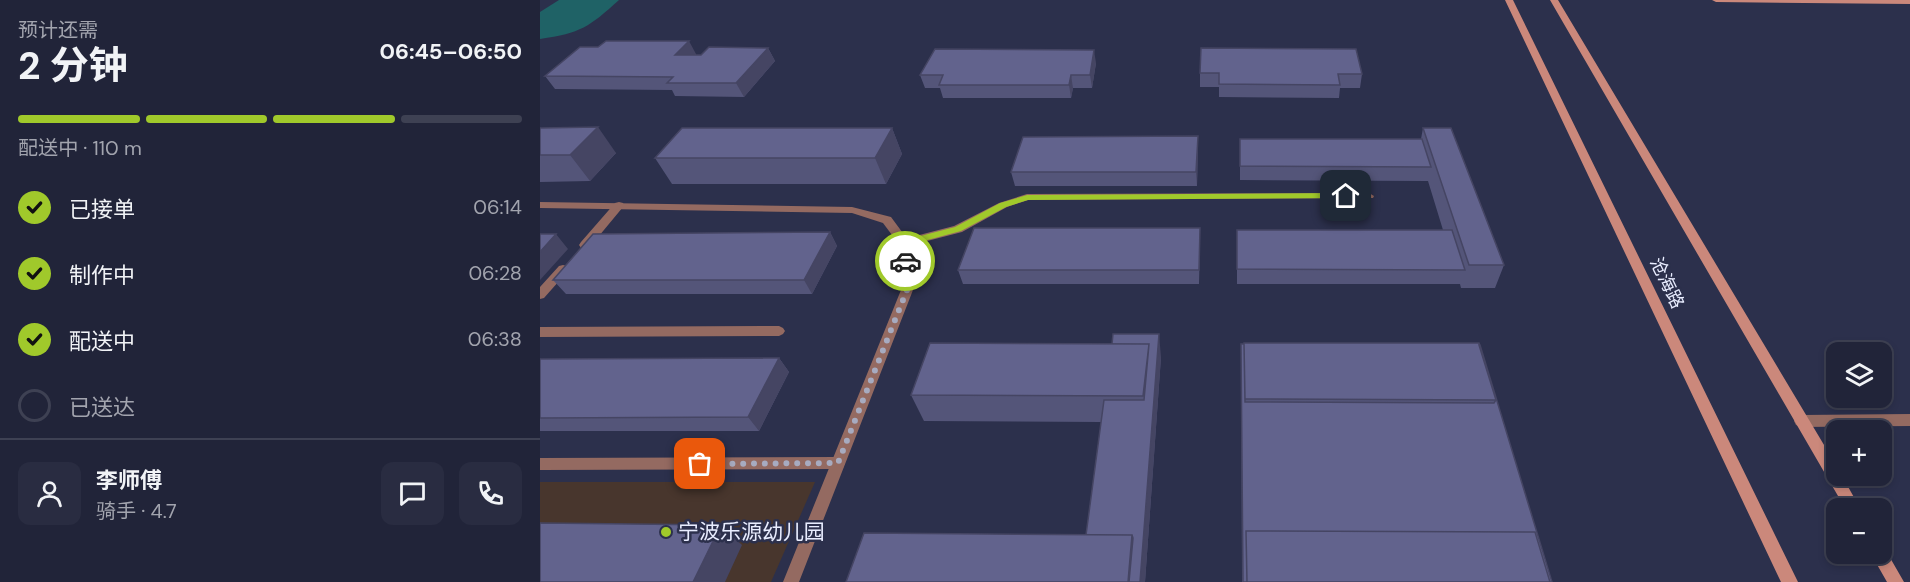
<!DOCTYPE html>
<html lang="zh">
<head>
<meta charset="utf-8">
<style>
	:root { --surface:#212439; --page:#292c41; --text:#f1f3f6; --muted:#a2a4ae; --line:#3e4153; --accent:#a0c92b }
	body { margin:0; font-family:"DM Sans","Noto Sans SC",sans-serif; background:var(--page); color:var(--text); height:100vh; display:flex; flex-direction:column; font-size:22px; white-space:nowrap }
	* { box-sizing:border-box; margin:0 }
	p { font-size:20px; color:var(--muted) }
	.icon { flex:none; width:33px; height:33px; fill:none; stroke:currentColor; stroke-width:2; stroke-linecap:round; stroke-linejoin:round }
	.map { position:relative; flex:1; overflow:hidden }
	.details { display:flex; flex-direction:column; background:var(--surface); width:540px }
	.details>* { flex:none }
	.fabs { position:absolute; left:1286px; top:342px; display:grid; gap:12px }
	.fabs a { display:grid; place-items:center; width:66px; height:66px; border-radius:12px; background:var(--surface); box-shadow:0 3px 9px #0003,0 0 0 2px var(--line); font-size:30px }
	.pin { position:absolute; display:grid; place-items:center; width:51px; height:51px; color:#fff; margin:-26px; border-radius:12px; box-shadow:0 3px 9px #0006 }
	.courier { position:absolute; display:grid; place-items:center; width:60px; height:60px; margin:-30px; border:4px solid #a0c92b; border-radius:50%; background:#fff; color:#222; box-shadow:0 2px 8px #0007 }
	.headline em { font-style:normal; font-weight:700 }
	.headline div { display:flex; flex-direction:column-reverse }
	.headline { display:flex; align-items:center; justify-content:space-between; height:102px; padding:0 18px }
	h1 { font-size:39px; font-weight:700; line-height:45px }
	.bar { display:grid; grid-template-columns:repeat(4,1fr); gap:9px 6px; align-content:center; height:72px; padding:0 18px }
	.bar i { height:8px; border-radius:4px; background:var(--line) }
	.bar .active { background:var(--accent) }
	.bar p { grid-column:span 4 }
	.line { display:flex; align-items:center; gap:15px; padding:0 18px; border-top:2px solid var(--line) }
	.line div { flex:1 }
	.round { display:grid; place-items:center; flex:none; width:63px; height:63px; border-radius:12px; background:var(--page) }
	ol { padding:0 18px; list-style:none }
	li { display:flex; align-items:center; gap:18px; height:66px }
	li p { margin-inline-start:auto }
	li .icon { padding:6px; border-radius:50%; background:var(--accent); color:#111; stroke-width:4 }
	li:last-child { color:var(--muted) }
	li i { width:33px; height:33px; border:3px solid var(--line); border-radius:50% }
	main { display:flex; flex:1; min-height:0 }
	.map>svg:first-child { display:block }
	.education { fill:#48362d }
	.water { fill:#1f6266 }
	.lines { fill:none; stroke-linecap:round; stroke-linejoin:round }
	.service { fill:#946a61; fill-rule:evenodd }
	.minor { fill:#946a61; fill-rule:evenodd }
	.tertiary { fill:#946a61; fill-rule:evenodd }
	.secondary { fill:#cb887b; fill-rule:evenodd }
	.wall { fill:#545579 }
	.shaded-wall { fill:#454563 }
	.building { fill:#62638d; stroke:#454563; stroke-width:1.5 }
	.route { fill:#a0c92b }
	.done { stroke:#a7abc0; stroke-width:6; stroke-dasharray:0 10.8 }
	.poi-dot { fill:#a0c92b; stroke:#2c304c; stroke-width:2 }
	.labels { text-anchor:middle; stroke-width:5; stroke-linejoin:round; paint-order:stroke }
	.street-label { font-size:18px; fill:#e9edff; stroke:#2c304c }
	.near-poi-label { font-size:21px; fill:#e9edff; stroke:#2c304c; text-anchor:start }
</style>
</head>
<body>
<main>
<section class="details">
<div class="headline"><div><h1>2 分钟</h1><p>预计还需</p></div><em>06:45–06:50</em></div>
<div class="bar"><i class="active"></i><i class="active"></i><i class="active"></i><i></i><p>配送中 · 110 m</p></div>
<ol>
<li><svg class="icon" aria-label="check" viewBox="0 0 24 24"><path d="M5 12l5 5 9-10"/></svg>已接单<p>06:14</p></li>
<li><svg class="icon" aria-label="check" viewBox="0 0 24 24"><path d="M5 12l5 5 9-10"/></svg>制作中<p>06:28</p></li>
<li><svg class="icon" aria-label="check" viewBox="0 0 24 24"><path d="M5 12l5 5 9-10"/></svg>配送中<p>06:38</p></li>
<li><i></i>已送达</li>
</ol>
<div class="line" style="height:108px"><a class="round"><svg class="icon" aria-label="person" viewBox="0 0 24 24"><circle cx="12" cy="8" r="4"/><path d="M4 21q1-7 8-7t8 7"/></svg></a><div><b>李师傅</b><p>骑手 · 4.7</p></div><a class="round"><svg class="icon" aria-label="chat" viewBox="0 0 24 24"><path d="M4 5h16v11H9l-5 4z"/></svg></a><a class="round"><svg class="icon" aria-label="phone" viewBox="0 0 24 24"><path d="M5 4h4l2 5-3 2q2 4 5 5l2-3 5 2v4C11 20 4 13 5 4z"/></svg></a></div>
</section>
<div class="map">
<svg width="1370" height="582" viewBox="0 0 1370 582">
	<rect width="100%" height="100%" fill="#2c304c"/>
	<!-- education -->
	<path class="education" d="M0,482H275L231,582H0Z"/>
	<!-- water -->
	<path class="water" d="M19,0H79C49,27 41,33 0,39V12Z"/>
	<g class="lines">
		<!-- service -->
		<path class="service" d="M829,193L834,196L833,198L488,200L467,207L422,232L364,247L358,243L360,240L414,226L459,203L487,194Z
			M79,202L83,203L84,205L83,207L49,248H41L39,245L41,242L75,203Z
			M23,265L27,266L29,269L27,272L4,298L0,299V287L19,266Z
			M239,326L243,328L245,331L243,334L239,336L0,337V327Z
			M298,457L303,458L305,463L303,468L298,469L0,470V458Z"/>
		<!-- minor -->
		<path class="minor" d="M0,202L312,207L351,217L368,240L373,290L259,582H243L361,290L358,243L343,223L312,213L0,208Z"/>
		<!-- tertiary -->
		<path class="tertiary" d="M1370,414V426L1261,427L1256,425L1254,421L1256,417L1261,415Z"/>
		<!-- secondary -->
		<path class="secondary" d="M965,0H973L1258,582H1241Z
			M1010,0H1018L1296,465V476H1302L1320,508H1305Z
			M1172,0H1370V4L1176,2Z
			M1341,547L1345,549L1364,582H1347L1331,554H1341Z"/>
	</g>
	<!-- wall -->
	<path class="wall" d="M228,48L235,61L204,97L135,96L132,90L15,89L5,76L156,54V55H161Z
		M556,63L552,88H533L531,98H403L400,88H385L380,75Z
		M660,73L822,74L820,88H800L799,98L679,97V87H660Z
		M0,128L76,153L50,181L0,182Z
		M352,128L362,154L346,184H132L115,158Z
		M883,128L964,265L955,288H921L920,284H697V230H903L888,181L700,180V139H881Z
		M658,136L657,186H475L471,172Z
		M290,232L297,246L272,294H26L13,280Z
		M660,243L659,284H423L418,270Z
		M939,343L1012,582H702L701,344Z
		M621,357L605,582L546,535L561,422L384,421L371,395Z
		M239,358L249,372L219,431H0V359Z"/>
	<!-- shaded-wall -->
	<path class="shaded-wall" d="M149,41L156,54L142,68L135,55Z
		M228,48L235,61L204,97L196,83Z
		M554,50L556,63L552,88L550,75Z
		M531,75L533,88L531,98L529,85Z
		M58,127L76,153L50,181L30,155Z
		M352,128L362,154L346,184L335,158Z
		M658,136V150L657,186L656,172Z
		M290,232L297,246L272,294L264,280Z
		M16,234L28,249L0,280V252Z
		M619,334L621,357L605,582H600Z
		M239,358L249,372L219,431L208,417Z
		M181,525L202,545L185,582H153Z"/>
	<!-- building -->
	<path class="building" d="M66,41H149L135,55H161L169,47L228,48L196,83H127L133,77L5,76L40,47H58Z
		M661,48L816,49L822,74H798L800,85L679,84V73H660Z
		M395,49L554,50L550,75H531L529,85H399L403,75H380Z
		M58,127L30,155H0V128Z
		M142,128H352L335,158H115Z
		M883,128H911L964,265H929Z
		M658,136L656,172H471L483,137Z
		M700,139H882L891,167L700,166Z
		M434,228H660L659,270H418Z
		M697,230H912L925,270L697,269Z
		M290,232L264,280H13L53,234Z
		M0,234H16L0,252Z
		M573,334H619L600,582H589L593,538L592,535H546L564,400H604L609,344H572Z
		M390,343L609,344L603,396L371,395Z
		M704,343H939L956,400L705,399Z
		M701,344H704L705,402L954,403L956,400L939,345H940L1012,582H1010L995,532L706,531L707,582H703Z
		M239,358L208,417L0,418V359Z
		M0,523L181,525L153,582H0Z
		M706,531L995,532L1010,582H707Z
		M324,533L592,535L588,582H306Z"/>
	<!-- route -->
	<path class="route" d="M806,193L810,196L809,198L488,200L466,207L421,231L369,245L370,261L365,264L360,261L361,241L415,227L460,203L487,195Z"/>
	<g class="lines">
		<!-- done -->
		<path class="done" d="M160,464L298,463L367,290L365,261"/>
	</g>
	<!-- markers -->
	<circle class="poi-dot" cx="126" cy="532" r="6"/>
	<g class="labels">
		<!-- street labels -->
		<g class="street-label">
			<text transform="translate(1127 283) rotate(64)" y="6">沧海路</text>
		</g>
		<!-- near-poi labels -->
		<g class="near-poi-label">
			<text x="138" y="539">宁波乐源幼儿园</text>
		</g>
	</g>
</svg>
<div class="fabs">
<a><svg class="icon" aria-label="layers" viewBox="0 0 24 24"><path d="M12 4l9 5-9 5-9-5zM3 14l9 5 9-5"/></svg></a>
<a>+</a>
<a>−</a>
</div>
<div class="pin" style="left:160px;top:464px;background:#ea580c"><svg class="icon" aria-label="bag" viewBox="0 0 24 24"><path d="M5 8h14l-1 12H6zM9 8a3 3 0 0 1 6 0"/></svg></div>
<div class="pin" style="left:806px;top:196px;background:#1f2937"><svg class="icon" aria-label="home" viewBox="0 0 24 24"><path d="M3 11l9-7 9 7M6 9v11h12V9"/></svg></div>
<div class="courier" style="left:365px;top:261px"><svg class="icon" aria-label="car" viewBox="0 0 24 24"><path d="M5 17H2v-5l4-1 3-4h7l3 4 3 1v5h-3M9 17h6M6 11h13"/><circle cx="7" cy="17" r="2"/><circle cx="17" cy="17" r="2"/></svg></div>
</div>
</main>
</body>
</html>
